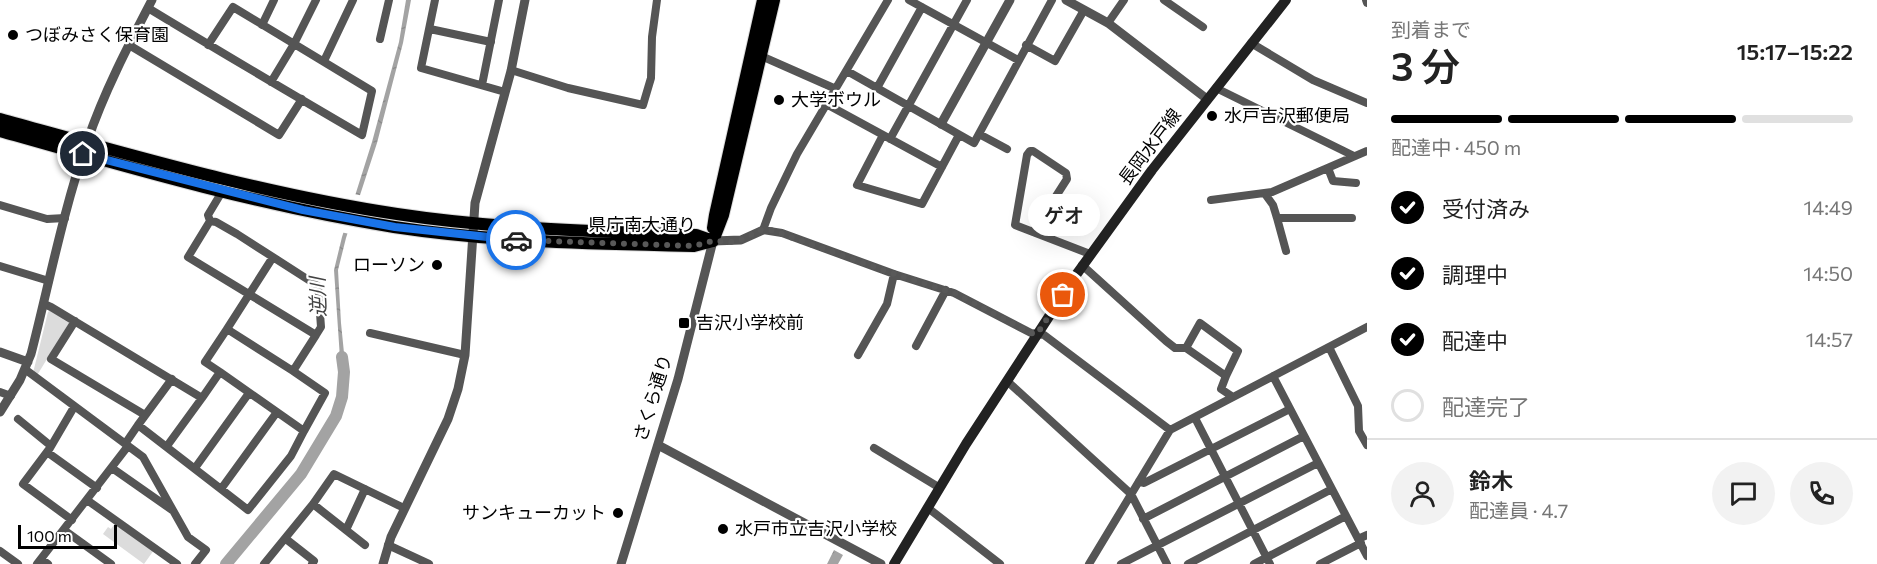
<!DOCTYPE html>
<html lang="ja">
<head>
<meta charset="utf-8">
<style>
	:root { --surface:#fff; --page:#f2f2f2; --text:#222; --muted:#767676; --line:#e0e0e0; --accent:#000 }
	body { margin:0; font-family:Commissioner,"Noto Sans JP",sans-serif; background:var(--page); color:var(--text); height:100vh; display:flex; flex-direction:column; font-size:22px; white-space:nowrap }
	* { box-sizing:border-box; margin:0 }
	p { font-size:20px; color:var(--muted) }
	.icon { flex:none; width:33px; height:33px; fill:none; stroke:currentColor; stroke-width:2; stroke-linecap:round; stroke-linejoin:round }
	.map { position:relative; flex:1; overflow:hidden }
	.details { display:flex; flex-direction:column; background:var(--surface); width:510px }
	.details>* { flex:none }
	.scale { position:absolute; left:18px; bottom:15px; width:99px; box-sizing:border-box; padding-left:6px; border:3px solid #000; border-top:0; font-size:16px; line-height:21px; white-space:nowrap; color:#000; -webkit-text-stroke:4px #fff; paint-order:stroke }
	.pin { position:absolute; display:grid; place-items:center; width:51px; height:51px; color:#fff; margin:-26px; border:3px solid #fff; border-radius:50%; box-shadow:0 2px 6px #0007 }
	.courier { position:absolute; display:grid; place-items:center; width:60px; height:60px; margin:-30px; border:4px solid #1a73e8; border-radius:50%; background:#fff; color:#222; box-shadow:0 2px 8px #0007 }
	.bubble { position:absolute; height:42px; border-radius:21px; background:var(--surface); box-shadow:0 6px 24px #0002; font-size:20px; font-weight:600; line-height:42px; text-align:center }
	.summary em { font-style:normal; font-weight:600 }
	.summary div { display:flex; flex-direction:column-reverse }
	.summary { display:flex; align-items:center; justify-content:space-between; height:102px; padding:0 24px }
	h1 { font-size:39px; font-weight:600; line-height:45px }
	.bar { display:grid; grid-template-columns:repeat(4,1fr); gap:9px 6px; align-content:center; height:72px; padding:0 24px }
	.bar i { height:8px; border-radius:4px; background:var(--line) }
	.bar .on { background:var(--accent) }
	.bar p { grid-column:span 4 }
	.line { display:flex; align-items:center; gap:15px; padding:0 24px; border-top:2px solid var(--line) }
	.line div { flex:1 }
	.round { display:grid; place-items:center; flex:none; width:63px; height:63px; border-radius:32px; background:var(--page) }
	ol { padding:0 24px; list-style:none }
	li { display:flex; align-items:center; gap:18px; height:66px }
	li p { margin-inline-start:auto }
	li .icon { padding:6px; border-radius:50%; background:var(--accent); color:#fff; stroke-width:4 }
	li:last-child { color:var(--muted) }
	li i { width:33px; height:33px; border:3px solid var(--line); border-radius:50% }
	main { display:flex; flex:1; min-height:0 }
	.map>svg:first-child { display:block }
	.green { fill:#dcdcdc }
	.water { fill:url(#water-ripples) }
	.pier { fill:#fff }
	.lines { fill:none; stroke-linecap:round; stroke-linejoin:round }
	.river { stroke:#a3a3a3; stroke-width:12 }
	.primary-casing { stroke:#dbdbdb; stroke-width:14 }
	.minor { stroke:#555; stroke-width:8 }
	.tertiary { stroke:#555; stroke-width:9 }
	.secondary { stroke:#222; stroke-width:10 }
	.primary { stroke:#000; stroke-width:12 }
	.done { stroke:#595959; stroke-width:6; stroke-dasharray:0 10.8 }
	.route { stroke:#1a73e8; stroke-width:8 }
	.poi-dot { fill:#000; stroke:#fff; stroke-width:2 }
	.labels { text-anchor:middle; stroke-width:4.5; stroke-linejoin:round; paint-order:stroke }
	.poi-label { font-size:18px; fill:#000; stroke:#fff; text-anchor:start }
	.street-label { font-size:18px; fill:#000; stroke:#fff }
	.water-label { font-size:20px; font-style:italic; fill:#444; stroke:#fff }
</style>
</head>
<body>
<main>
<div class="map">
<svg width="1367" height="564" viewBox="0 0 1367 564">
	<defs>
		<pattern id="water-ripples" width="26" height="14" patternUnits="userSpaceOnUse" patternTransform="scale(1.5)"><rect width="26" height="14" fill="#a3a3a3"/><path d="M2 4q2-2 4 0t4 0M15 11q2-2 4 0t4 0" fill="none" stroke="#8b8b8b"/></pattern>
	</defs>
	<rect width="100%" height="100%" fill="#fff"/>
	<!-- green -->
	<path class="green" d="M51,310L69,320V323L36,377L33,373L48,312Z
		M116,522L154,550L144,564L103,534L108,527L111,529Z"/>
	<!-- water -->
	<path class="water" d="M406,0H411L403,43L377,143L346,238L338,270L341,323L346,373H341L334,270L342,237L372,142L399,42Z
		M834,550L843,555L838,564H827Z"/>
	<!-- pier -->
	<path class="pier" d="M354,194L364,196L350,234L340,232Z"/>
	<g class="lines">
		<!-- river -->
		<path class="river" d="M226,564L301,474L336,416L342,397L344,372L342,357"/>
		<defs>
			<path id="primary" d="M0,119C131,155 263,194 397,214C496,229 596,231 696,235L713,241
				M0,131C130,168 261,206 394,227C493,242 594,244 694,246L713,241
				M713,228L715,215L763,0
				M713,241L723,215L774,0"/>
		</defs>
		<!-- primary casing -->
		<use href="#primary" class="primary-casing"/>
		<!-- minor -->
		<path class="minor" d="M435,0L421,68L505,92
			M888,0L797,154L771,208L763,230L782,233L894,274L954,293L1031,333L1044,335L1170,430
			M909,0L1018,60
			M1164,0L1203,27
			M1366,0L1367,3
			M148,8C219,51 290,93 362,135L372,91L233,7L208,45
			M1108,23L1124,0
			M262,25L274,0
			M430,29L491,42
			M380,39L389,0
			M1251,43L1313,80L1367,103
			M129,45L279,135L302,99
			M1026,45L1055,61L1084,10
			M761,56L836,89
			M324,61L353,0
			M511,70L568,88L643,105L651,78L652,37L657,0
			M847,71L974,143L1052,0
			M271,82L294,44L316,0
			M482,85L499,0
			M877,88L922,7
			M1216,88L1354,156
			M828,105L942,167
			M979,134L1007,149
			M883,135L857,185L922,204L959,135
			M890,139L967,0
			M1328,168L1333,181L1356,183
			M223,190L208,215L210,221L188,257C231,283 273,309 316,335L293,371L227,329L273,257
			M1265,194L1273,205L1277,218H1352
			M1211,200L1272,192L1367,151
			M0,205L47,219L65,218
			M1277,218L1286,251
			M210,221L216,222L237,234L318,286L321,327L316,335
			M1033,232L1067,179L1066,173L1033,151H1030L1027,155L1015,225L1090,254
			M1082,265L1166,341L1175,348H1186L1226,376L1221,389L1233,397
			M0,266L49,281
			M44,304L51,307L202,398L220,372L304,431L291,456L248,510L138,425L125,444
			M75,321L51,359L145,415
			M370,333L465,355
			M916,346L946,290
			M1329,347L1358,406L1359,431L1367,445
			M1186,348L1200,323L1238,351L1226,376
			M858,355L887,304L894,274
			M26,370L143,457L188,537L206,550L195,564
			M293,371L325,393L304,431
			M220,372L205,362L227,329
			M1273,376L1367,556
			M1007,381L1131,494L1167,564
			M0,392L11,396
			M1195,418L1270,564
			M18,419L51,446
			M138,425L172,379
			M167,446L202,398
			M874,448L940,488
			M47,452L97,488
			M112,468L172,510
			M195,468L249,393
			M1139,481L1144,483L1290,409
			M221,489L277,412
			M87,500L177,564
			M313,504L365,545
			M928,508L1000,564
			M1143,519L1304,436
			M72,520L23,484L50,448L74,407
			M64,530L111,564
			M346,530L365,489
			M286,539L314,561L312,564
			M1358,539L1367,535
			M388,545L429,564
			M0,551L18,564
			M41,559L48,564
			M37,564L128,446
			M264,564L313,504L334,474L404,508
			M1089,564L1170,430L1367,327
			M1121,564L1318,463
			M1188,564L1332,489
			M1254,564L1346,516
			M1320,564L1361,543"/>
		<!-- tertiary -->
		<path class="tertiary" d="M1066,0L1108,23L1207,99
			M941,124L1010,0
			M0,352L28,362
			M0,412L20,380L31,354C49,284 63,211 87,142C104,92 128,46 152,0
			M658,445L881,564
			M383,564L391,537L448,419L458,389L465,355L475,203L511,71L525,0
			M621,564L678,379L713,241L741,240L763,230"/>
		<!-- secondary -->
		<path class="secondary" d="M894,564L966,444L1076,275L1152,170L1286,0"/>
		<!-- primary -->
		<use href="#primary" class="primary"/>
	</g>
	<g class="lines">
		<!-- done -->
		<path class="done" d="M516,240L694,246L713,241L734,242L746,238L759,230H771L894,274L954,293L1031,333L1037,334L1063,295"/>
		<!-- route -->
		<path class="route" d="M83,154L303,210L395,227L516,240"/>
	</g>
	<!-- markers -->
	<g class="poi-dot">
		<circle cx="13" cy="35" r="6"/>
		<circle cx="779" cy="100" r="6"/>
		<circle cx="1212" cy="116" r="6"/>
		<circle cx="437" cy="265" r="6"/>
		<rect x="678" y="317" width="12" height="12" rx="3"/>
		<circle cx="618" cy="513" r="6"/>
		<circle cx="723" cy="529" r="6"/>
	</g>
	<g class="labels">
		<!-- poi labels -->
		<g class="poi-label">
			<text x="25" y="41">つぼみさく保育園</text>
			<text x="791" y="106">大学ボウル</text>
			<text x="1224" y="122">水戸吉沢郵便局</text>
			<text x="425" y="271" text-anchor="end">ローソン</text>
			<text x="696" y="329">吉沢小学校前</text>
			<text x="606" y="519" text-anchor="end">サンキューカット</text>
			<text x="735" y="535">水戸市立吉沢小学校</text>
		</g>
		<!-- street labels -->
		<g class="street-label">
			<text transform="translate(1150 147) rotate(-53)" y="6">長岡水戸線</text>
			<text x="642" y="231">県庁南大通り</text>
			<text transform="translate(653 398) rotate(-73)" y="6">さくら通り</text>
		</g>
		<!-- water labels -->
		<g class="water-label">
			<text transform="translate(318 297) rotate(-92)" y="7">逆川</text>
		</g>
	</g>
</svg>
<div class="scale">100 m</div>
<div class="pin" style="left:1063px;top:295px;background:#ea580c"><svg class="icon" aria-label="bag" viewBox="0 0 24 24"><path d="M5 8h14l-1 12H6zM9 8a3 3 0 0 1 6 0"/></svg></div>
<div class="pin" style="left:83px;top:154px;background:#1f2937"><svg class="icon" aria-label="home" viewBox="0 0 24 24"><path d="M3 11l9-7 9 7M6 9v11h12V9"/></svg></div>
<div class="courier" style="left:516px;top:240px"><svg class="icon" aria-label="car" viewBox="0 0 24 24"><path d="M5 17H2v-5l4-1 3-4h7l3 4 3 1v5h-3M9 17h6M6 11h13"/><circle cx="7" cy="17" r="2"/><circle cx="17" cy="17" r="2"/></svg></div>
<div class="bubble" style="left:1028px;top:194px;width:72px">ゲオ</div>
</div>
<section class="details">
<div class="summary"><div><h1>3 分</h1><p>到着まで</p></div><em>15:17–15:22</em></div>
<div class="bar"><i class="on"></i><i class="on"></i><i class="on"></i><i></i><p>配達中 · 450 m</p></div>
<ol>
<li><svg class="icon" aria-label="check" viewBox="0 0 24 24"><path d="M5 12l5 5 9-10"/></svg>受付済み<p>14:49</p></li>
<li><svg class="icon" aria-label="check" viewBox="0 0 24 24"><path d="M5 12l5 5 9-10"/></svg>調理中<p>14:50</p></li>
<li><svg class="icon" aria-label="check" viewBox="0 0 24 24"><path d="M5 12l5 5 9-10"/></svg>配達中<p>14:57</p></li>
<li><i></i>配達完了</li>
</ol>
<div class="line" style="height:108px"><a class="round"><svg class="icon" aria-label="person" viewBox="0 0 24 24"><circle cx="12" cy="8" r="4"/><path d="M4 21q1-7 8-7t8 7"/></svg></a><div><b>鈴木</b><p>配達員 · 4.7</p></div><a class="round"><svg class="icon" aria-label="chat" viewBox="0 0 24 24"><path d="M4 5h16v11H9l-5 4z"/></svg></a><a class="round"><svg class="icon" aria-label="phone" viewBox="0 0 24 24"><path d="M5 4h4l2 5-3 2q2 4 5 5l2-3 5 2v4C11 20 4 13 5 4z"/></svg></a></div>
</section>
</main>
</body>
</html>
